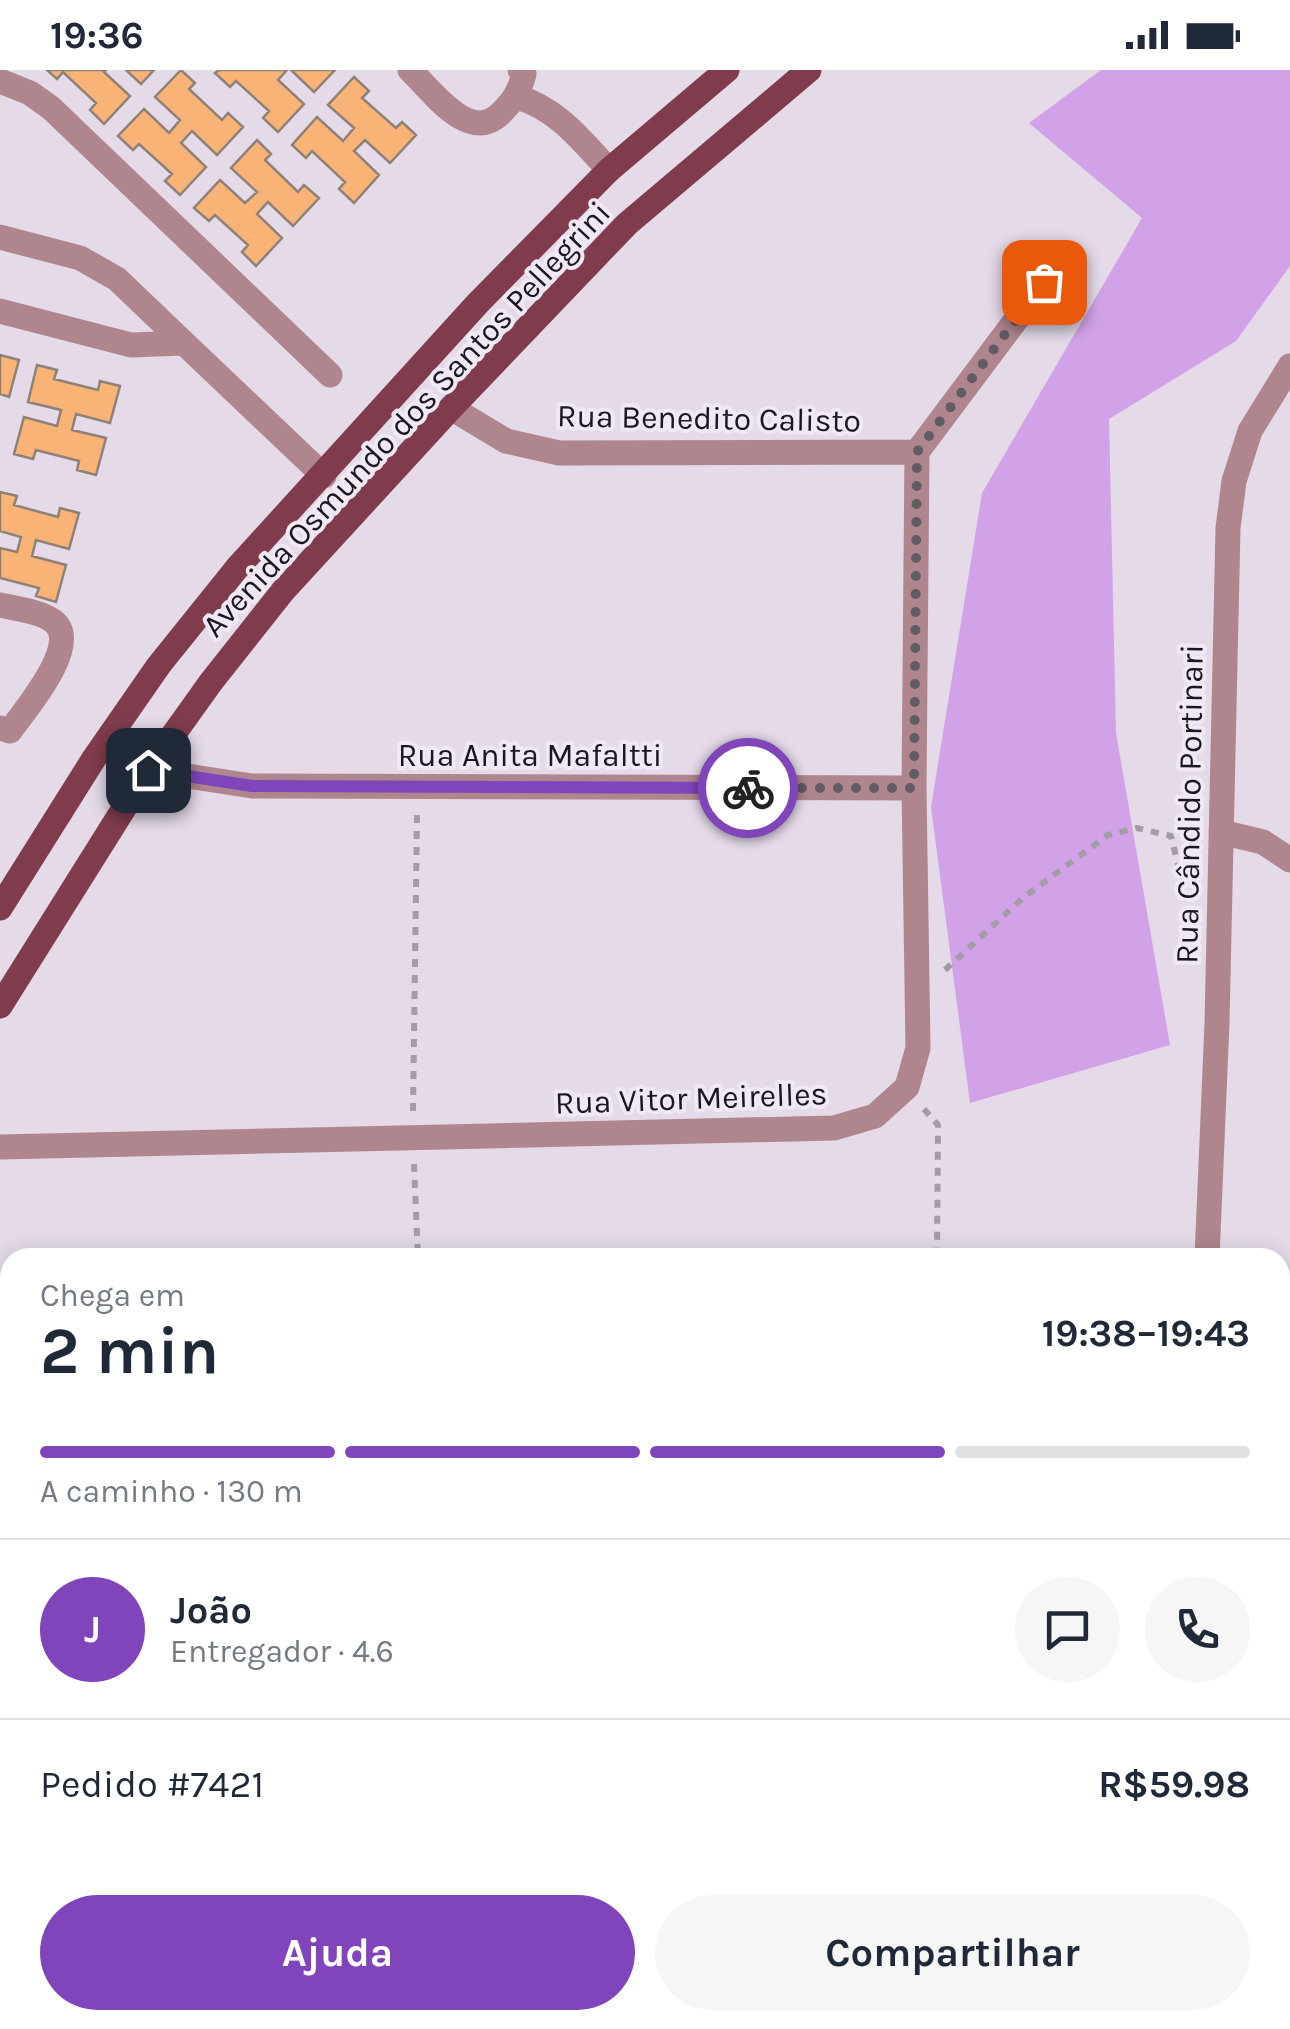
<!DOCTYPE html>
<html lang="pt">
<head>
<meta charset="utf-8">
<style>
	:root { --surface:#fff; --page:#f6f6f7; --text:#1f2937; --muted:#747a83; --line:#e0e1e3; --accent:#8145bb }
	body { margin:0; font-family:Karla,sans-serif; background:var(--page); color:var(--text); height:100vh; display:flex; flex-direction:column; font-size:38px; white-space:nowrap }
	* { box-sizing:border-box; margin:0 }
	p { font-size:32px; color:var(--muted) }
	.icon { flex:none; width:55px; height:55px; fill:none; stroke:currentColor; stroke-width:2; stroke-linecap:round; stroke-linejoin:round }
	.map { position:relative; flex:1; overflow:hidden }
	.drawer { position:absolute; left:0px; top:1178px; width:1290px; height:782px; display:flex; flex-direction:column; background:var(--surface); border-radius:30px 30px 0 0; box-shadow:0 5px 25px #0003 }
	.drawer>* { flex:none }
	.pin { position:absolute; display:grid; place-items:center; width:85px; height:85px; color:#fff; margin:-42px; border-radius:20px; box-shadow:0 5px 15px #0006 }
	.courier { position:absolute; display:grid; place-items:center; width:100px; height:100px; margin:-50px; border:8px solid #8145bb; border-radius:50%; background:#fff; color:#222; box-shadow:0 2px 12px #0007 }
	.head em { font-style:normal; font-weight:700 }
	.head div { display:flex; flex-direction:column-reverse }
	.head { display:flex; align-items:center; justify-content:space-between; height:170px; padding:0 40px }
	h1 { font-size:65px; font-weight:700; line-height:75px }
	.bar { display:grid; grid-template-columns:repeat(4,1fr); gap:15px 10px; align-content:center; height:120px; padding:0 40px }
	.bar i { height:12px; border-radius:8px; background:var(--line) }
	.bar .on { background:var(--accent) }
	.bar p { grid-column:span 4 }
	.line { display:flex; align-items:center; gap:25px; padding:0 40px; border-top:2px solid var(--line) }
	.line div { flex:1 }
	.round { display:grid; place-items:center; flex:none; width:105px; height:105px; border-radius:52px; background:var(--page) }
	.primary-button { display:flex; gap:20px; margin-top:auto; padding:20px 40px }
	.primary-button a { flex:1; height:115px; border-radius:60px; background:var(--accent); color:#fff; font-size:40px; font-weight:700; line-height:115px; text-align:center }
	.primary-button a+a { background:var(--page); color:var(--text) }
	.status { display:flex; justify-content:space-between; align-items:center; height:70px; padding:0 50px; background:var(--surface); direction:ltr }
	.status svg { height:28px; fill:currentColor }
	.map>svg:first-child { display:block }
	.green { fill:#d1a2e7 }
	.water { fill:#3ba0ce }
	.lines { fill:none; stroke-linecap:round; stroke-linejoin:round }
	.stream { stroke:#3ba0ce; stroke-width:10 }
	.building { fill:#fab376; stroke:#8e8178; stroke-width:2.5 }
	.path { stroke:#a39ca7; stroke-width:6; stroke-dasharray:8 8; stroke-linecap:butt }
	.minor { stroke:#af868d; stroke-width:25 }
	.major { stroke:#803c4c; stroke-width:25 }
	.done { stroke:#615c64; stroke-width:10; stroke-dasharray:0 18 }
	.route { stroke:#8145bb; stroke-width:12 }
	.labels { text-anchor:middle; stroke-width:8; stroke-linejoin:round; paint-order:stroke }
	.street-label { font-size:32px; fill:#1b181d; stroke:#f1e8f5 }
</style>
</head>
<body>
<div class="status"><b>19:36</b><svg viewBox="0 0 49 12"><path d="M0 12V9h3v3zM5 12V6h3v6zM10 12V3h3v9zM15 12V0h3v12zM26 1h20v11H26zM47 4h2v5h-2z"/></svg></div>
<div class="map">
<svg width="1290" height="1959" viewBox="0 0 1290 1959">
	<rect width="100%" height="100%" fill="#e4dae8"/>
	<!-- green -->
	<path class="green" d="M1101,0H1290V196L1236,271L1109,349L1116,663L1170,975L970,1033L931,737L982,423L1142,148L1029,53Z"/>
	<!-- water -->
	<path class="water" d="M0,1749H10V1950H307L260,1959H0Z"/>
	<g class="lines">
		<!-- stream -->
		<path class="stream" d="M1101,1950L1110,1959"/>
	</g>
	<!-- building -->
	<path class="building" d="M47,0H106L104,2L130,26L104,54L90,40L96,33L63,2L57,9Z
		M126,0H154L141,14Z
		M181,0L195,13L189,19L222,50L228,43L243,57L217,85L192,61L181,73L206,97L180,125L165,111L172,104L139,74L133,80L118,66L144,39L169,63L180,50L155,27Z
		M219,0H287L278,10L304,34L278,62L263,48L269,41L236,11L230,17L215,3Z
		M291,0H335L314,22Z
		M354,7L369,21L362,28L396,58L402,52L416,65L390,93L365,70L354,81L379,105L354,133L339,119L345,112L312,81L306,88L292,75L317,47L343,71L354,58L328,35Z
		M257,70L271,84L265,90L298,122L304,115L319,128L293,156L268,132L257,144L282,168L256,196L242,182L248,175L215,145L209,151L194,138L220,110L245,133L257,122L231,98Z
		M0,285L19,290L9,327L0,324Z
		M37,295L57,300L54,309L98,320L100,311L120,316L110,353L76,344L72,360L106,368L96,405L77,400L79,391L36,380L33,389L14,384L24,347L57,356L61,340L28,332Z
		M0,422L17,426L14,435L58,447L60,438L79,443L69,479L36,470L32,486L66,495L56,532L36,526L39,518L0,508V478L17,482L21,467L0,461Z"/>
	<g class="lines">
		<!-- path -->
		<path class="path" d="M945,900L1024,827L1108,765L1137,758L1171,766L1189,840
			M924,1039L938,1055L937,1188
			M413,1041L417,744
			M414,1094L418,1188"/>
		<!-- minor -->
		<path class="minor" d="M410,0C431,20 469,74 500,44C513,31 519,23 524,4L520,0
			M0,11L30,23L51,38L330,305
			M517,27C558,39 581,70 609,100
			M0,167L80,188L117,209L184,273L131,275L0,241
			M184,273L324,406
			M451,338L506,371L559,383L917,382
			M0,535C17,539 39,541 53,551C83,574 24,641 10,661L0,658
			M148,700L252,716L914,718
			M1221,762L1263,772L1290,790
			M0,1077L834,1058L875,1046L907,1017L918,978L914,718L917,382L1066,183
			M1207,1188L1217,953L1228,458L1234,411L1250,361L1290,296
			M0,1422H10
			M1280,1423L1290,1424
			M0,1564C11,1583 8,1641 0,1662"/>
		<!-- major -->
		<path class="major" d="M0,838L93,690L159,595L237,498L478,233L609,100L727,0
			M0,936L148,700L211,612L283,521L451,338L627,154L809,0"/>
	</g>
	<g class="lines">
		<!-- done -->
		<path class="done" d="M748,718H914L917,382L1044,212"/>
		<!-- route -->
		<path class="route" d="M148,700L252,716L748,718"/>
	</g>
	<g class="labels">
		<!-- street labels -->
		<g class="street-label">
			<text transform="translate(709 348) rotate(1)" y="11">Rua Benedito Calisto</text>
			<text transform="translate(406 349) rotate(-47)" y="11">Avenida Osmundo dos Santos Pellegrini</text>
			<text x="530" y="696">Rua Anita Mafaltti</text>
			<text transform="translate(1189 734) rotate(-89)" y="11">Rua Cândido Portinari</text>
			<text transform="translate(691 1028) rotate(-2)" y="11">Rua Vitor Meirelles</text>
		</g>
	</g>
</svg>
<div class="pin" style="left:1044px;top:212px;background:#ea580c"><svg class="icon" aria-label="bag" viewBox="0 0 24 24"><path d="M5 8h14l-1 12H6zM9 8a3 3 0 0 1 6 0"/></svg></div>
<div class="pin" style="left:148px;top:700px;background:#1f2937"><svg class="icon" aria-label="home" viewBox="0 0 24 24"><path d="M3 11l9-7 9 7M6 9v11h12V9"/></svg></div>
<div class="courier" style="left:748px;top:718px"><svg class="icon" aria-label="bike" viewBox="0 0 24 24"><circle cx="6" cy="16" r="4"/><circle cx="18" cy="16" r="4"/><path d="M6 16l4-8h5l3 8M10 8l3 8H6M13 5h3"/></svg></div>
<section class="drawer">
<div class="head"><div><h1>2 min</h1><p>Chega em</p></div><em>19:38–19:43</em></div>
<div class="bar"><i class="on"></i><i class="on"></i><i class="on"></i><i></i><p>A caminho · 130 m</p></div>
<div class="line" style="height:180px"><b class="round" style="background:var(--accent);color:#fff">J</b><div><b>João</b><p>Entregador · 4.6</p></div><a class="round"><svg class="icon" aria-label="chat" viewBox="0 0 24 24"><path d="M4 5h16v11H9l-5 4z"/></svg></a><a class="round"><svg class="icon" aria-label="phone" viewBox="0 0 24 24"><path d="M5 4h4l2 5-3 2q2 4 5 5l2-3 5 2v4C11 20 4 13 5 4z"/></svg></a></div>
<div class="line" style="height:130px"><div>Pedido #7421</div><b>R$59.98</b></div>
<div class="primary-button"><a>Ajuda</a><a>Compartilhar</a></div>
</section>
</div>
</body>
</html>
